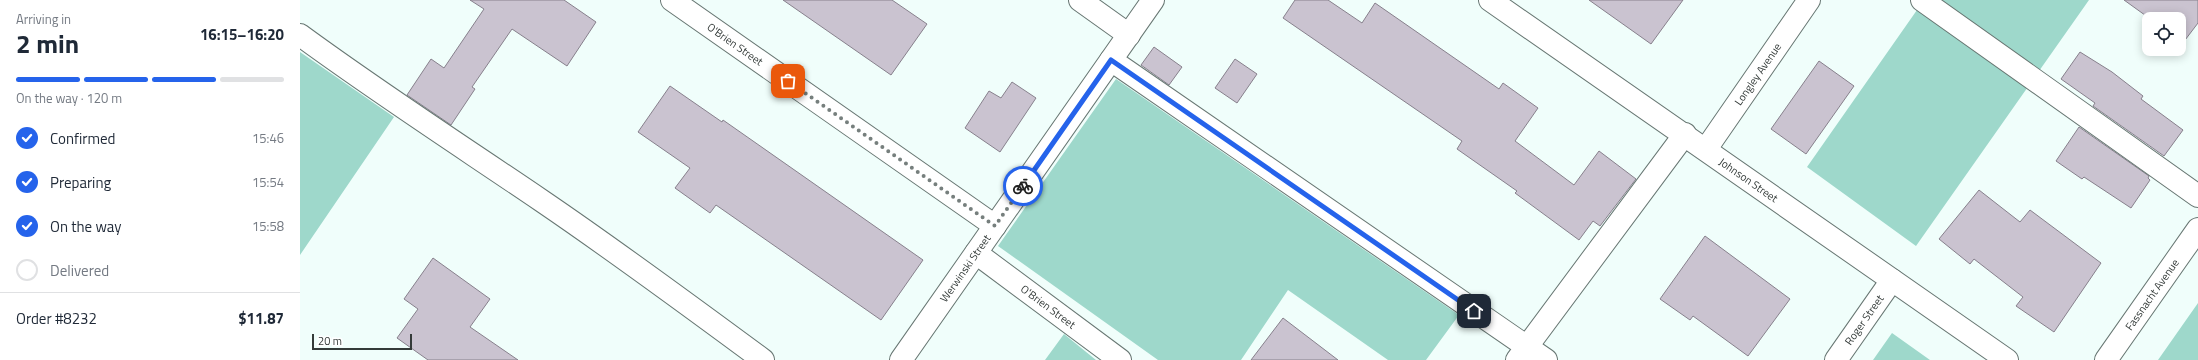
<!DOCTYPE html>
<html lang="en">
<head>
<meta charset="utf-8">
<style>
	:root { --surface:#fff; --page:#f6f6f7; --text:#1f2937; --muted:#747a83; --line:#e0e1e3; --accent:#2563eb }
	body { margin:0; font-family:"Titillium Web",sans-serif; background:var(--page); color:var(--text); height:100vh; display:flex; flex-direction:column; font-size:15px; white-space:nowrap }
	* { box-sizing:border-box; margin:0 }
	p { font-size:13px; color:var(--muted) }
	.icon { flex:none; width:22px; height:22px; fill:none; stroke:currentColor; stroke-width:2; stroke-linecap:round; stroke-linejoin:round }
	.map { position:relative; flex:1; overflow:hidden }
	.drawer { display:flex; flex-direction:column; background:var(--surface); width:300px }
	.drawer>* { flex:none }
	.fabs { position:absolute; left:1842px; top:12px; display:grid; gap:8px }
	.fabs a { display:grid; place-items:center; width:44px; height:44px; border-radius:8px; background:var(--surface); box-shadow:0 2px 10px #0003; font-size:20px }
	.scale { position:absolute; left:12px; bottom:10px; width:100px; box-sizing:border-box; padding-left:4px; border:2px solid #343b39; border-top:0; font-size:11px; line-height:14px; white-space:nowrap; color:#343b39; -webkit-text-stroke:3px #fff; paint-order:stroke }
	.pin { position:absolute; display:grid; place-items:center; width:34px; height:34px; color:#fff; margin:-17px; border-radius:8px; box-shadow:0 2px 6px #0006 }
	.courier { position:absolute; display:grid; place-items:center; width:40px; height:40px; margin:-20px; border:3px solid #2563eb; border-radius:50%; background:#fff; color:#222; box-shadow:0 1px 5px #0007 }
	.summary em { font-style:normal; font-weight:700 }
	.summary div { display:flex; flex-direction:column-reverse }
	.summary { display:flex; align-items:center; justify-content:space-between; height:68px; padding:0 16px }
	h1 { font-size:26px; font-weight:700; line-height:30px }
	.bar { display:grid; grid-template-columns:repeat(4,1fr); gap:6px 4px; align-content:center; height:48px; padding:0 16px }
	.bar i { height:5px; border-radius:3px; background:var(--line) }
	.bar .active { background:var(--accent) }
	.bar p { grid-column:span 4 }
	.line { display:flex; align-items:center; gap:10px; padding:0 16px; border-top:1px solid var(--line) }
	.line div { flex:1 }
	ol { padding:0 16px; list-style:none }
	li { display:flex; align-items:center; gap:12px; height:44px }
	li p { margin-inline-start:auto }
	li .icon { padding:4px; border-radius:50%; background:var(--accent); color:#fff; stroke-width:4 }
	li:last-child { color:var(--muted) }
	li i { width:22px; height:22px; border:2px solid var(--line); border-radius:50% }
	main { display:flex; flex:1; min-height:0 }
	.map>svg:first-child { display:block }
	.green { fill:#9ed8cb }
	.building { fill:#cac3d0; stroke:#87808c }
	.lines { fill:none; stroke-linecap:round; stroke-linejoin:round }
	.minor-casing { stroke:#687773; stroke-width:24 }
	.minor { stroke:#fff; stroke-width:22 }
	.done { stroke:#767f7d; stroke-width:4; stroke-dasharray:0 7.2 }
	.route { stroke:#2563eb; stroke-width:5 }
	.labels { text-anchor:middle; stroke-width:3; stroke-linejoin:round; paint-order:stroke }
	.street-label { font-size:11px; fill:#343b39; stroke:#fff }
</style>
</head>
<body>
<main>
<section class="drawer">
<div class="summary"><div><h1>2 min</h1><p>Arriving in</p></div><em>16:15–16:20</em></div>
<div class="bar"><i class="active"></i><i class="active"></i><i class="active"></i><i></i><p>On the way · 120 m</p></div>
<ol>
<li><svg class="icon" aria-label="check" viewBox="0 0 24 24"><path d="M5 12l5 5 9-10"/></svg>Confirmed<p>15:46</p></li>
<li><svg class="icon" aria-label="check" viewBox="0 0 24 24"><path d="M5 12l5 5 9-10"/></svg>Preparing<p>15:54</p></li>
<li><svg class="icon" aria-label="check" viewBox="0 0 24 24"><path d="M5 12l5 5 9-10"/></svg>On the way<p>15:58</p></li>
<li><i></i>Delivered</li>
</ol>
<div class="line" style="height:52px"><div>Order #8232</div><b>$11.87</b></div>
</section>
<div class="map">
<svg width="1898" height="360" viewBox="0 0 1898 360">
	<rect width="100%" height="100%" fill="#f0fefb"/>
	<!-- green -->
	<path class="green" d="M1624,0H1789L1616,246L1507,167Z
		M0,52L94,117L0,255Z
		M816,79L1159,315L1126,360H1088L988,290L941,360H858L698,246Z
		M1898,303V360H1858Z
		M1592,333L1630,360H1573Z
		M764,334L796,360H745Z"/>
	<!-- building -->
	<path class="building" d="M170,0H264L296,22L267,66L212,29L172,87L175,89L151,125L107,95L131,59L144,68L184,9Z
		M483,0H592L627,24L591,75Z
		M995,0H1028L1062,23L1075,3L1199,89L1203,83L1238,108L1215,141L1274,185L1299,151L1336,179L1300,226L1293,221L1279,240L1215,193L1217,191L1157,149L1162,141L983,18Z
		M1289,0H1383L1351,44Z
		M1824,0H1898V23L1879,48V19H1849V29L1844,25L1849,18Z
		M854,47L882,67L869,85L841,65Z
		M1780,52L1812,72L1843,96L1841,99L1883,130L1864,156L1793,106L1795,103L1761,79Z
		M935,59L957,74L937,103L915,88Z
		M1519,61L1554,86L1506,154L1471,129Z
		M712,82L736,98L700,152L665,128L689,91L701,98Z
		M370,86L422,122L423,120L623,260L581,320L416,205L410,213L375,188L390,168L338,132Z
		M1779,127L1849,176L1848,178L1850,180L1831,208L1784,177L1782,179L1756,161Z
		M1679,190L1720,222L1730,210L1801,263L1754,332L1716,306L1723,297L1674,259L1670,264L1639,239Z
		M1405,236L1490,299L1448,356L1393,316L1390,320L1360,299Z
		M133,258L190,299L170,327L218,360H128L97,338L118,309L104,299Z
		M983,318L1038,360H951Z"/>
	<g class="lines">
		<defs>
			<g id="minor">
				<path id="s1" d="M372,0L695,226"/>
				<path d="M780,0L829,35"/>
				<path id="s2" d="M1190,0L1707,360"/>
				<path d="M1622,0L1898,196"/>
				<path d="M0,35C79,93 161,146 242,201C317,252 390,306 463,360"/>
				<path d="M811,60L1246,360"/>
				<path id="s3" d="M1406,149L1509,0"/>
				<path id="s4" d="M676,253L820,360"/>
				<path id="s5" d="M601,360L853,0"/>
				<path d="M1217,360L1385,134"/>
				<path id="s6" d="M1536,360L1592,280"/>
				<path id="s7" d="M1806,360L1898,229"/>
			</g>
		</defs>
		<!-- minor casing -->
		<use href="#minor" class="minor-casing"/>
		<!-- minor -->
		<use href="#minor" class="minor"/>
	</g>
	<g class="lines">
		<!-- done -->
		<path class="done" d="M488,81L695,226L723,186"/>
		<!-- route -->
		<path class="route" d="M723,186L811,60L1174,311"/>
	</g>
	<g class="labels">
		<!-- street labels -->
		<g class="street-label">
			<text dy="4" stroke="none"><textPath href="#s1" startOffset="77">O'Brien Street</textPath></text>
			<text dy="4" stroke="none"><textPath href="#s3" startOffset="91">Longley Avenue</textPath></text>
			<text dy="4" stroke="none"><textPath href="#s2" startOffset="315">Johnson Street</textPath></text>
			<text dy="4" stroke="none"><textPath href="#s5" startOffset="112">Werwinski Street</textPath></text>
			<text dy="4" stroke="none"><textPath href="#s7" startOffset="80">Fassnacht Avenue</textPath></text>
			<text dy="4" stroke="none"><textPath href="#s4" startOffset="90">O'Brien Street</textPath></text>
			<text dy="4" stroke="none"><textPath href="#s6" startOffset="49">Roger Street</textPath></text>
		</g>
	</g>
</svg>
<div class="fabs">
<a><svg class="icon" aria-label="locate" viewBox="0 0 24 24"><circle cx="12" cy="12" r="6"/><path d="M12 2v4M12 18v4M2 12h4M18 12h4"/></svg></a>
</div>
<div class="scale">20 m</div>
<div class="pin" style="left:488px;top:81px;background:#ea580c"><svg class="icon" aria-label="bag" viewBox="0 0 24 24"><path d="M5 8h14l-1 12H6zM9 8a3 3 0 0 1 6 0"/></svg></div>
<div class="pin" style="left:1174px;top:311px;background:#1f2937"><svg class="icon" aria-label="home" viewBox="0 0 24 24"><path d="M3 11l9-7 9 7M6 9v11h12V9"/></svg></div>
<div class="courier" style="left:723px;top:186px"><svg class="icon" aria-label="bike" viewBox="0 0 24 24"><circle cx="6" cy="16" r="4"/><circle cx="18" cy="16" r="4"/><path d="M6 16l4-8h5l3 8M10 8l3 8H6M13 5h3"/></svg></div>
</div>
</main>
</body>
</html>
